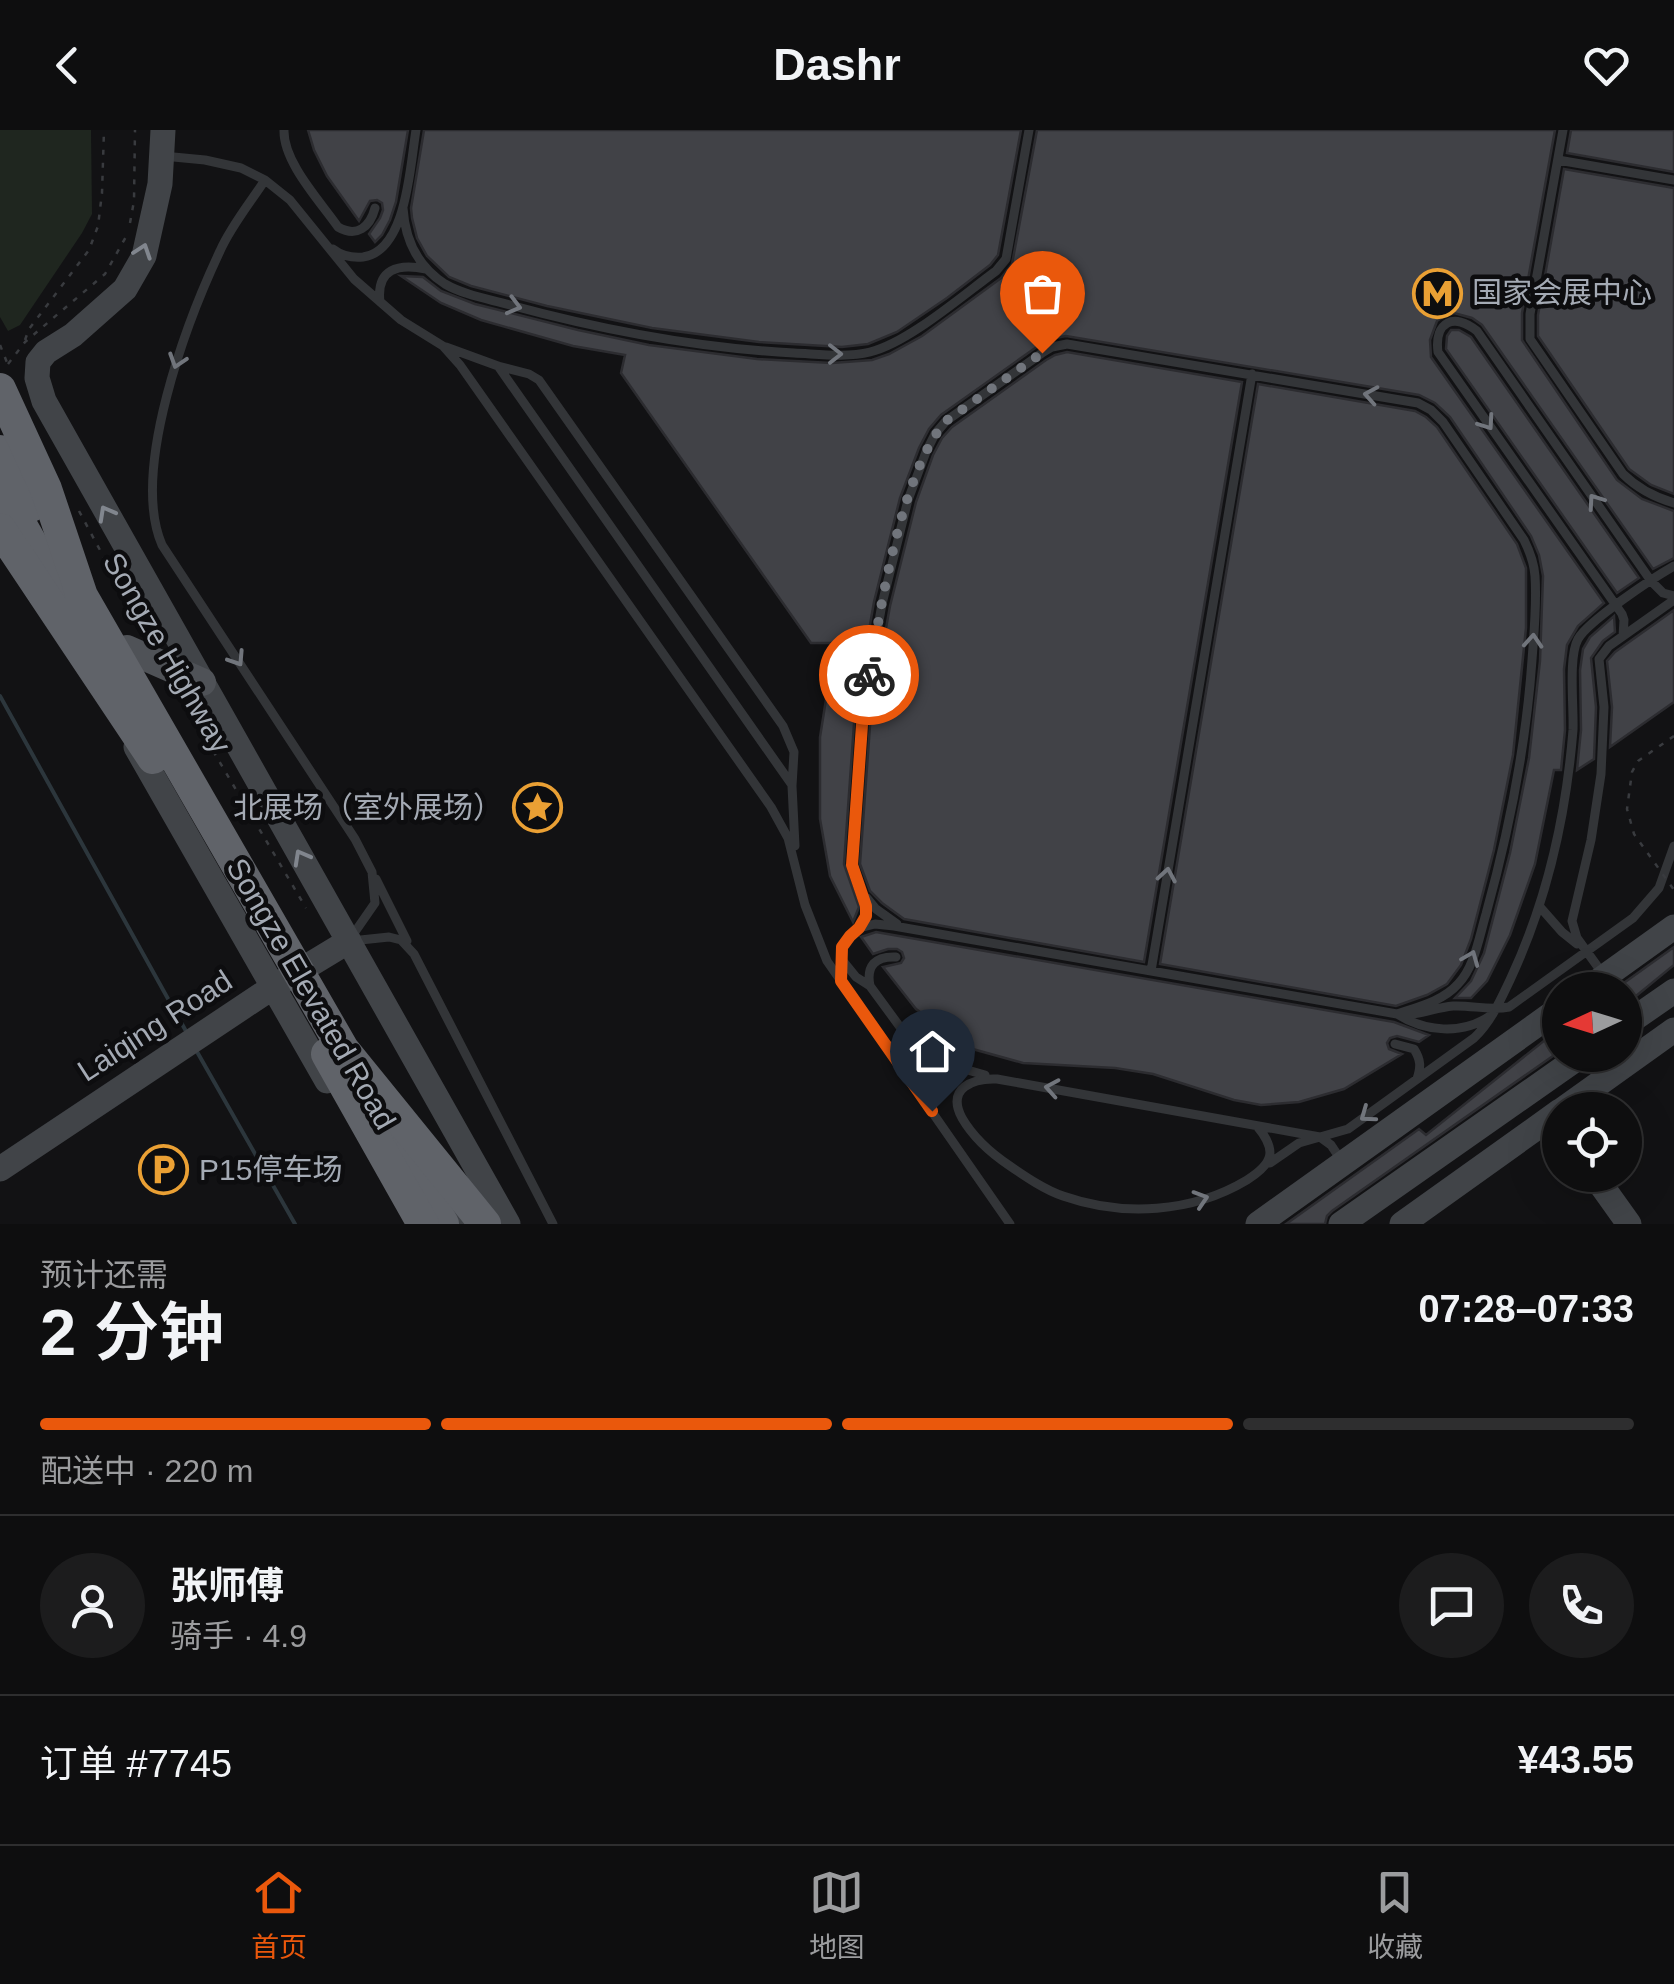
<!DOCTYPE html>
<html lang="zh">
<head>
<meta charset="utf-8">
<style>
	:root { --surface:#0e0e0f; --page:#1c1c1d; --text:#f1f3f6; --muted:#9b9c9e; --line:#2e2e2f; --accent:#ea580c }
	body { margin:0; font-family:Helvetica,"Noto Sans SC",sans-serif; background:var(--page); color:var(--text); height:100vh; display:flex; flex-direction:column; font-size:38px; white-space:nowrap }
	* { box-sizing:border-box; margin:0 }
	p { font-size:32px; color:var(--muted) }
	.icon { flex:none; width:55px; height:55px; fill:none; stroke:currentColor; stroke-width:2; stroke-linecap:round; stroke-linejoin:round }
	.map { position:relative; height:1094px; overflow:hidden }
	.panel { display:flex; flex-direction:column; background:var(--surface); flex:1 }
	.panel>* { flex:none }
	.needle { width:65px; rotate:266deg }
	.tools { position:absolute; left:1542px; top:842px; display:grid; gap:20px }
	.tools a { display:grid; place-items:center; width:100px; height:100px; border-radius:50%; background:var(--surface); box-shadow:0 10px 40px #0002,0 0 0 2px var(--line); font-size:50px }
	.pin { position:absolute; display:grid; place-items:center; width:85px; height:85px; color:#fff; margin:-102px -42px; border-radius:50% 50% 50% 0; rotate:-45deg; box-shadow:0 0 10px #0007 }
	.pin .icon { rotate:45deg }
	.courier { position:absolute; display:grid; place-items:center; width:100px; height:100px; margin:-50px; border:8px solid #ea580c; border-radius:50%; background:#fff; color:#222; box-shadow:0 2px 12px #0007 }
	.headline em { font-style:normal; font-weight:600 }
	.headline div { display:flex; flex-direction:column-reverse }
	.headline { display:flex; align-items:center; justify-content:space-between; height:170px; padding:0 40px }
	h1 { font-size:65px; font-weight:600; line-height:75px }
	.bar { display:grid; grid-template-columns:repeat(4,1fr); gap:15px 10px; align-content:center; height:120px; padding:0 40px }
	.bar i { height:12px; border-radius:8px; background:var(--line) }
	.bar .on { background:var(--accent) }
	.bar p { grid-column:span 4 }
	.line { display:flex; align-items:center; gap:25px; padding:0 40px; border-top:2px solid var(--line) }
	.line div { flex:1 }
	.round { display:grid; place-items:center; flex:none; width:105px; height:105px; border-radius:52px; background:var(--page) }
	header { display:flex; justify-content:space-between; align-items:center; height:130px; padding:0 40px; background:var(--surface); font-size:45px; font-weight:600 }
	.menu { display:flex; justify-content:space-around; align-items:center; height:140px; border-top:2px solid var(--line); background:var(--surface); font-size:28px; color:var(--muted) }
	.menu a { display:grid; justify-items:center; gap:5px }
	.menu .on { color:var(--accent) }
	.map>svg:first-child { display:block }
	.green { fill:#1f261f }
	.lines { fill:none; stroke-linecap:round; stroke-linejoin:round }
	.stream { stroke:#2c363c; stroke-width:4 }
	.building { fill:#414247; stroke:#2c2c30; stroke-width:2.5 }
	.path { stroke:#393b3f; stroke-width:2.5; stroke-dasharray:5 8; stroke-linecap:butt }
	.lane { stroke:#333538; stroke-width:9 }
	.secondary { stroke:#414448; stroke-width:25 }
	.primary { stroke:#4f5257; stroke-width:28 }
	.highway { stroke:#606369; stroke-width:32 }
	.path-bridge { stroke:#393b3f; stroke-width:2.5; stroke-dasharray:5 8; stroke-linecap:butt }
	.highway-bridge { stroke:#606369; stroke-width:32 }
	.oneway { stroke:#81868e }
	.oneway2 { stroke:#71757c }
	.done { stroke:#71757c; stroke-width:10; stroke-dasharray:0 18 }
	.route { stroke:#ea580c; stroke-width:12 }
	.labels { text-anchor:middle; stroke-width:9; stroke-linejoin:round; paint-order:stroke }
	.poi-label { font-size:30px; fill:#a4aab4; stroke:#0d0d0f; text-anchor:start }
	.street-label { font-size:30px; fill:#a4aab4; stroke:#0d0d0f }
</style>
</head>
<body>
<header><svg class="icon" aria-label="back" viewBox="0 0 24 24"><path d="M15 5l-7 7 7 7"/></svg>Dashr<svg class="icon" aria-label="heart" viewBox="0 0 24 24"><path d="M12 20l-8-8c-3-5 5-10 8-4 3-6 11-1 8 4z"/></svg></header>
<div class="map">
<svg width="1674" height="1094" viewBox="0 0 1674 1094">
	<rect width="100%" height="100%" fill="#121214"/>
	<!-- green -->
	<path class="green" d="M0,0H91L92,84L82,103L20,195L8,201L0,187Z"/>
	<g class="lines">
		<!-- stream -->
		<path class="stream" d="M0,566L187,903
			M196,920L295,1094"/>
	</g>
	<!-- building -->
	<path class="building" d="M308,0H408L396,72L390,90L382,105L375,112L369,104L380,88L383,80L382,73L377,70L370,71L359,91L327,46L314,20Z
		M424,0H1021L998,125L990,135L947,168L897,202L868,214L842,217L759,212L652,198L547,176L471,156L449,147L427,126L417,108L412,88L411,78Z
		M1037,0H1555L1522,183V210L1617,350L1642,369L1674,381V428L1653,439L1482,195L1472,188L1454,183L1444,186L1437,191L1430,210L1431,227L1604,473L1578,496L1567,515L1564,539L1565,600L1561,640H1554L1535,734L1510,805L1487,851L1471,868H1455L1471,851L1484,823L1510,723L1529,628L1540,531L1543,446L1539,425L1531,406L1450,287L1435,273L1419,265L1066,206L1050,209L1038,216L941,285L929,299L919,318L900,368L874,472L855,580L844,734L859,777L853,792L830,746L820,689V607L835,513H811L621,243L625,225L573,216L481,190L441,173L401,146L423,147L441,161L475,174L578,200L649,215L757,229L832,233L872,230L889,224L922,206L1001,148L1012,134Z
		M1571,0H1674V42L1567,23Z
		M1564,39L1674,58V364L1651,355L1629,339L1538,206V185Z
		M1451,200H1459L1471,207L1639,448L1617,463L1446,219L1447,206Z
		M1067,222L1242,252L1144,832L904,789L882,773L870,761L860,734L871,582L890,476L916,372L933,325L942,308L952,297L1046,230L1055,225Z
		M1258,254L1415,281L1426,287L1437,297L1517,414L1526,438V498L1513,625L1494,720L1471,809L1461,835L1447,854L1427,865L1396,876L1160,834Z
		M1674,480V572L1610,617L1612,577L1607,531L1615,522Z
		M1614,486L1615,502L1603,511L1591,528L1596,577L1594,629L1577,640L1581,600L1580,540L1583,519L1590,507Z
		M876,802L1394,892L1429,905L1419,912L1397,906L1390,908L1387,913L1389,919L1402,924L1344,959L1299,972L1261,975L1234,970L1153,944L1115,938L1023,933L969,918L916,879L883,837L901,833L904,828L902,822L897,819H888L873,824L861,807Z
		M1674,817V835L1625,875V860H1614Z
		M1560,898V921L1332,1081L1327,1086L1325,1094H1286L1419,999L1426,1005Z"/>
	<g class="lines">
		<!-- path -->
		<path class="path" d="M130,93L134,71L135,0
			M25,210L29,199L89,120L98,96L102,63L104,0
			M0,215L8,235
			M8,234L25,212L105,144L127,105
			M79,381L144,502
			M180,565L306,778"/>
		<!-- lane -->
		<path class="lane" d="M284,0C283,32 320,71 338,97C357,108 370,97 375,78
			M1563,0L1530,184V209L1623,344C1638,359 1654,367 1674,373
			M163,26L205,30L241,38L265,50L290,70L354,149L401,190L443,216L460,235L771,677L788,708L805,775L827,831L1010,1094
			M1558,30L1674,50
			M265,50C250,73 231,96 220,121C187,191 130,341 162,415L355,709L372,742L375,773L350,809
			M403,78C405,110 417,136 445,154C464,165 489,169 510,175C602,200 698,218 794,223C818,224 846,228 870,222C908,213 963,165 996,141L1006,129L1029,0
			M333,119C342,126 352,128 363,127C407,121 410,35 416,0
			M380,172C376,139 398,133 426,139
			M446,217L498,236L529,244L539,250L783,596L794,622L792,656L795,716
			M498,236L792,655
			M1623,506L1624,490L1622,484L1438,222C1434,192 1454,182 1477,201L1651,451L1663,463L1674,466
			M376,749L407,811
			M867,768L876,779L897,794
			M1540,777L1562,802L1577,814
			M351,811L389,807L401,810L414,824L553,1094
			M896,827C875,826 866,836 870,856L922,927L985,945
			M843,831L856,847L870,856
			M1151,841L1252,244
			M1603,844L1577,808L1572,791L1591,710L1601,644L1604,577L1599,529L1609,516L1674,470
			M841,851L843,817L850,806L859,798L865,786L867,776L852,735L863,581L882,474L908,370L926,322L935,304L946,291L1042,223L1052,217L1067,214L1418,273L1431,280L1443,292L1524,410C1530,422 1534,432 1535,446C1537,474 1534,502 1532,530C1526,616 1509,701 1486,784C1479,807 1475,836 1458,854C1443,871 1418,877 1397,884L894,796L875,794L859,798
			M1490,886C1462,905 1425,902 1397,884C1420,886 1432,878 1453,876C1472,875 1490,881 1509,877L1633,788L1659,758L1674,716
			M1395,914L1414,919C1421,930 1421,937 1417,949
			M1257,996C1277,1020 1274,1033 1247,1050C1192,1083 1123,1087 1063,1066C1045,1060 1026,1047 1010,1036C992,1024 973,1007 962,988C946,958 973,948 997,949L1320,1007L1348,999L1474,908C1491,892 1500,871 1510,850C1547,771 1566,687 1573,600C1574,578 1568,527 1578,509C1588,491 1653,448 1674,436
			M1270,1033L1299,1013L1320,1007L1331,1015L1341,1030"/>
		<!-- secondary -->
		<path class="secondary" d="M163,0L160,54L144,126L125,159L73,205L46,222L38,232L37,248L44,271L508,1094
			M136,617L327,951
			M1586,860L1674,797
			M1625,895L1674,861
			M1562,980L1674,900
			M0,1039L273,857L349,811
			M1594,1045L1629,1094
			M441,1056L462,1094
			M1258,1094L1560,878
			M1341,1094L1582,925
			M1402,1094L1560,981"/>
		<!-- primary -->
		<path class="primary" d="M127,519L202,552"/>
		<!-- highway -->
		<path class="highway" d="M0,321L31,376
			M0,358L62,467
			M371,968L443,1094"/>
		<!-- path-bridge -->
		<path class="path-bridge" d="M1674,606L1638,631L1632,642L1627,679L1634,704L1674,760"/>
		<!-- highway-bridge -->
		<path class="highway-bridge" d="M0,259L46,359L82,466L343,919L485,1094
			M0,399L153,628
			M327,924L423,1094"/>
	</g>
	<!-- one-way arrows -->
	<defs><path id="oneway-chevron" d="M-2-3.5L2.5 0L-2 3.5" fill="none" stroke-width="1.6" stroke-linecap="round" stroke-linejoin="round" transform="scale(2.5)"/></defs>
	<g class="oneway">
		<use href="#oneway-chevron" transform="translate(143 121) rotate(-71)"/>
		<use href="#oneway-chevron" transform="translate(106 383) rotate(-119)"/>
		<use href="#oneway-chevron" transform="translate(301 727) rotate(-119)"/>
	</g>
	<g class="oneway2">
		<use href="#oneway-chevron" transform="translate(514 176) rotate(15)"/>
		<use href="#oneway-chevron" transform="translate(835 224)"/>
		<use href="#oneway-chevron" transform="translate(177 231) rotate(108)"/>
		<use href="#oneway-chevron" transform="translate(1371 265) rotate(-170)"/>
		<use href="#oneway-chevron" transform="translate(1487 293) rotate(55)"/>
		<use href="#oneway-chevron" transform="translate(1595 371) rotate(-125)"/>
		<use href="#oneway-chevron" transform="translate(1533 511) rotate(-86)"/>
		<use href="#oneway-chevron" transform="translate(237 529) rotate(57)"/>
		<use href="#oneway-chevron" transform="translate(1167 745) rotate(-80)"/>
		<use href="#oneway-chevron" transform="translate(1471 828) rotate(-68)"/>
		<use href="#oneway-chevron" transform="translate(1052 958) rotate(-170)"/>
		<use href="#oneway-chevron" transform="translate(1367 985) rotate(144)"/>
		<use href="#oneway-chevron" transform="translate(1201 1069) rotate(-18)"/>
	</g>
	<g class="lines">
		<!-- done -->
		<path class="done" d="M869,545C881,477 901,342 946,291L1042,223"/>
		<!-- route -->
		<path class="route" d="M869,545L863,581L852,735L866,776V786L859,798L850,806L842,817L841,851L932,981"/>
	</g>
	<!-- icons -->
	<defs>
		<symbol id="metro-ring" viewBox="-11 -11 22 22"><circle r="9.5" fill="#0d0d0f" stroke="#eaa034" stroke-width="1.5"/><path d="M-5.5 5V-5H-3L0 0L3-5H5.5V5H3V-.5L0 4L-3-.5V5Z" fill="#eaa034"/></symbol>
		<symbol id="sight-ring" viewBox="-11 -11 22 22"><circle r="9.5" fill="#0d0d0f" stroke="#eaa034" stroke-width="1.5"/><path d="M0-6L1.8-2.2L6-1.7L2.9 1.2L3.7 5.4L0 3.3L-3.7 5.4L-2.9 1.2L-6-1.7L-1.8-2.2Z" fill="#eaa034"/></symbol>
		<symbol id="parking-ring" viewBox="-11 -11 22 22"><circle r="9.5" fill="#0d0d0f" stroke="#eaa034" stroke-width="1.5"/><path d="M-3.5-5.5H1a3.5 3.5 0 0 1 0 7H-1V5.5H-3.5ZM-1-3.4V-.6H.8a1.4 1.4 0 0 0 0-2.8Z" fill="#eaa034"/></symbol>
	</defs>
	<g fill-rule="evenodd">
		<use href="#metro-ring" x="1410" y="136" width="55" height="55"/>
		<use href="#sight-ring" x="510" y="650" width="55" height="55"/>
		<use href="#parking-ring" x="136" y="1012" width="55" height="55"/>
	</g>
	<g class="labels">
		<!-- poi labels -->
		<g class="poi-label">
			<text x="1472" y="173">国家会展中心</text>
			<text x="503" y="688" text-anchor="end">北展场（室外展场）</text>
			<text x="199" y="1050">P15停车场</text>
		</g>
		<!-- street labels -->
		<g class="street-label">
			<text transform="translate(167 523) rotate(60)" y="10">Songze Highway</text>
			<text transform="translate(311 864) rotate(60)" y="10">Songze Elevated Road</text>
			<text transform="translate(155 896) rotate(-33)" y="10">Laiqing Road</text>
		</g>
	</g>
</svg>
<div class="tools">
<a><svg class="needle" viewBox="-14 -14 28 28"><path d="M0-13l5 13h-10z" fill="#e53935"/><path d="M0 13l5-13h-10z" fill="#9b9c9e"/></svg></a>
<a><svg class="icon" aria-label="locate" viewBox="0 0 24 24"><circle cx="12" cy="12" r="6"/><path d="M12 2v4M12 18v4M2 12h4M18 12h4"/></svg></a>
</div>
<div class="pin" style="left:1042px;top:223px;background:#ea580c"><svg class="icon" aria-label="bag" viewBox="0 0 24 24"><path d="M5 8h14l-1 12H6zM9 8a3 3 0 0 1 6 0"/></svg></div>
<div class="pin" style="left:932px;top:981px;background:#1f2937"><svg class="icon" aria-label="home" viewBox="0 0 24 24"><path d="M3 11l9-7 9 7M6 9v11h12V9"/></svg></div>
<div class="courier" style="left:869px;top:545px"><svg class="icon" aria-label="bike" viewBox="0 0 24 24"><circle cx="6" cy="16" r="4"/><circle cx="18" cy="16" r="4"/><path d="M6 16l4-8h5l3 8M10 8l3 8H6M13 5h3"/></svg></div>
</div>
<section class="panel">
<div class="headline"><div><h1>2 分钟</h1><p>预计还需</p></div><em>07:28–07:33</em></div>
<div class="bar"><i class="on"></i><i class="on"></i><i class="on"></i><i></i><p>配送中 · 220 m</p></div>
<div class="line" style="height:180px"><a class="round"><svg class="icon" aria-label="person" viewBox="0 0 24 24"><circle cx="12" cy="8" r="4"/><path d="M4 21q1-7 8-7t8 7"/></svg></a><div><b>张师傅</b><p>骑手 · 4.9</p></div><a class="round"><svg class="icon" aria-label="chat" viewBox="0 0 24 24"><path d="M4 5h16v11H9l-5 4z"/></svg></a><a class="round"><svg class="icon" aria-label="phone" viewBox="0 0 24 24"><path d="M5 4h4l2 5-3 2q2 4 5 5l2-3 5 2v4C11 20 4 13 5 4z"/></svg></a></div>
<div class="line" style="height:130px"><div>订单 #7745</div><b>¥43.55</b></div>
</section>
<nav class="menu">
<a class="on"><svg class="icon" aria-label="home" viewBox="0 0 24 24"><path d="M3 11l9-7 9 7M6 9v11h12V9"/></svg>首页</a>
<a><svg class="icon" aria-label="map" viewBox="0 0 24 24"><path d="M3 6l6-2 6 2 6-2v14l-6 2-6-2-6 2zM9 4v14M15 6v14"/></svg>地图</a>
<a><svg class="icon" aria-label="saved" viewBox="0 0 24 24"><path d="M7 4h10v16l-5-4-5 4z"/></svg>收藏</a>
</nav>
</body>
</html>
